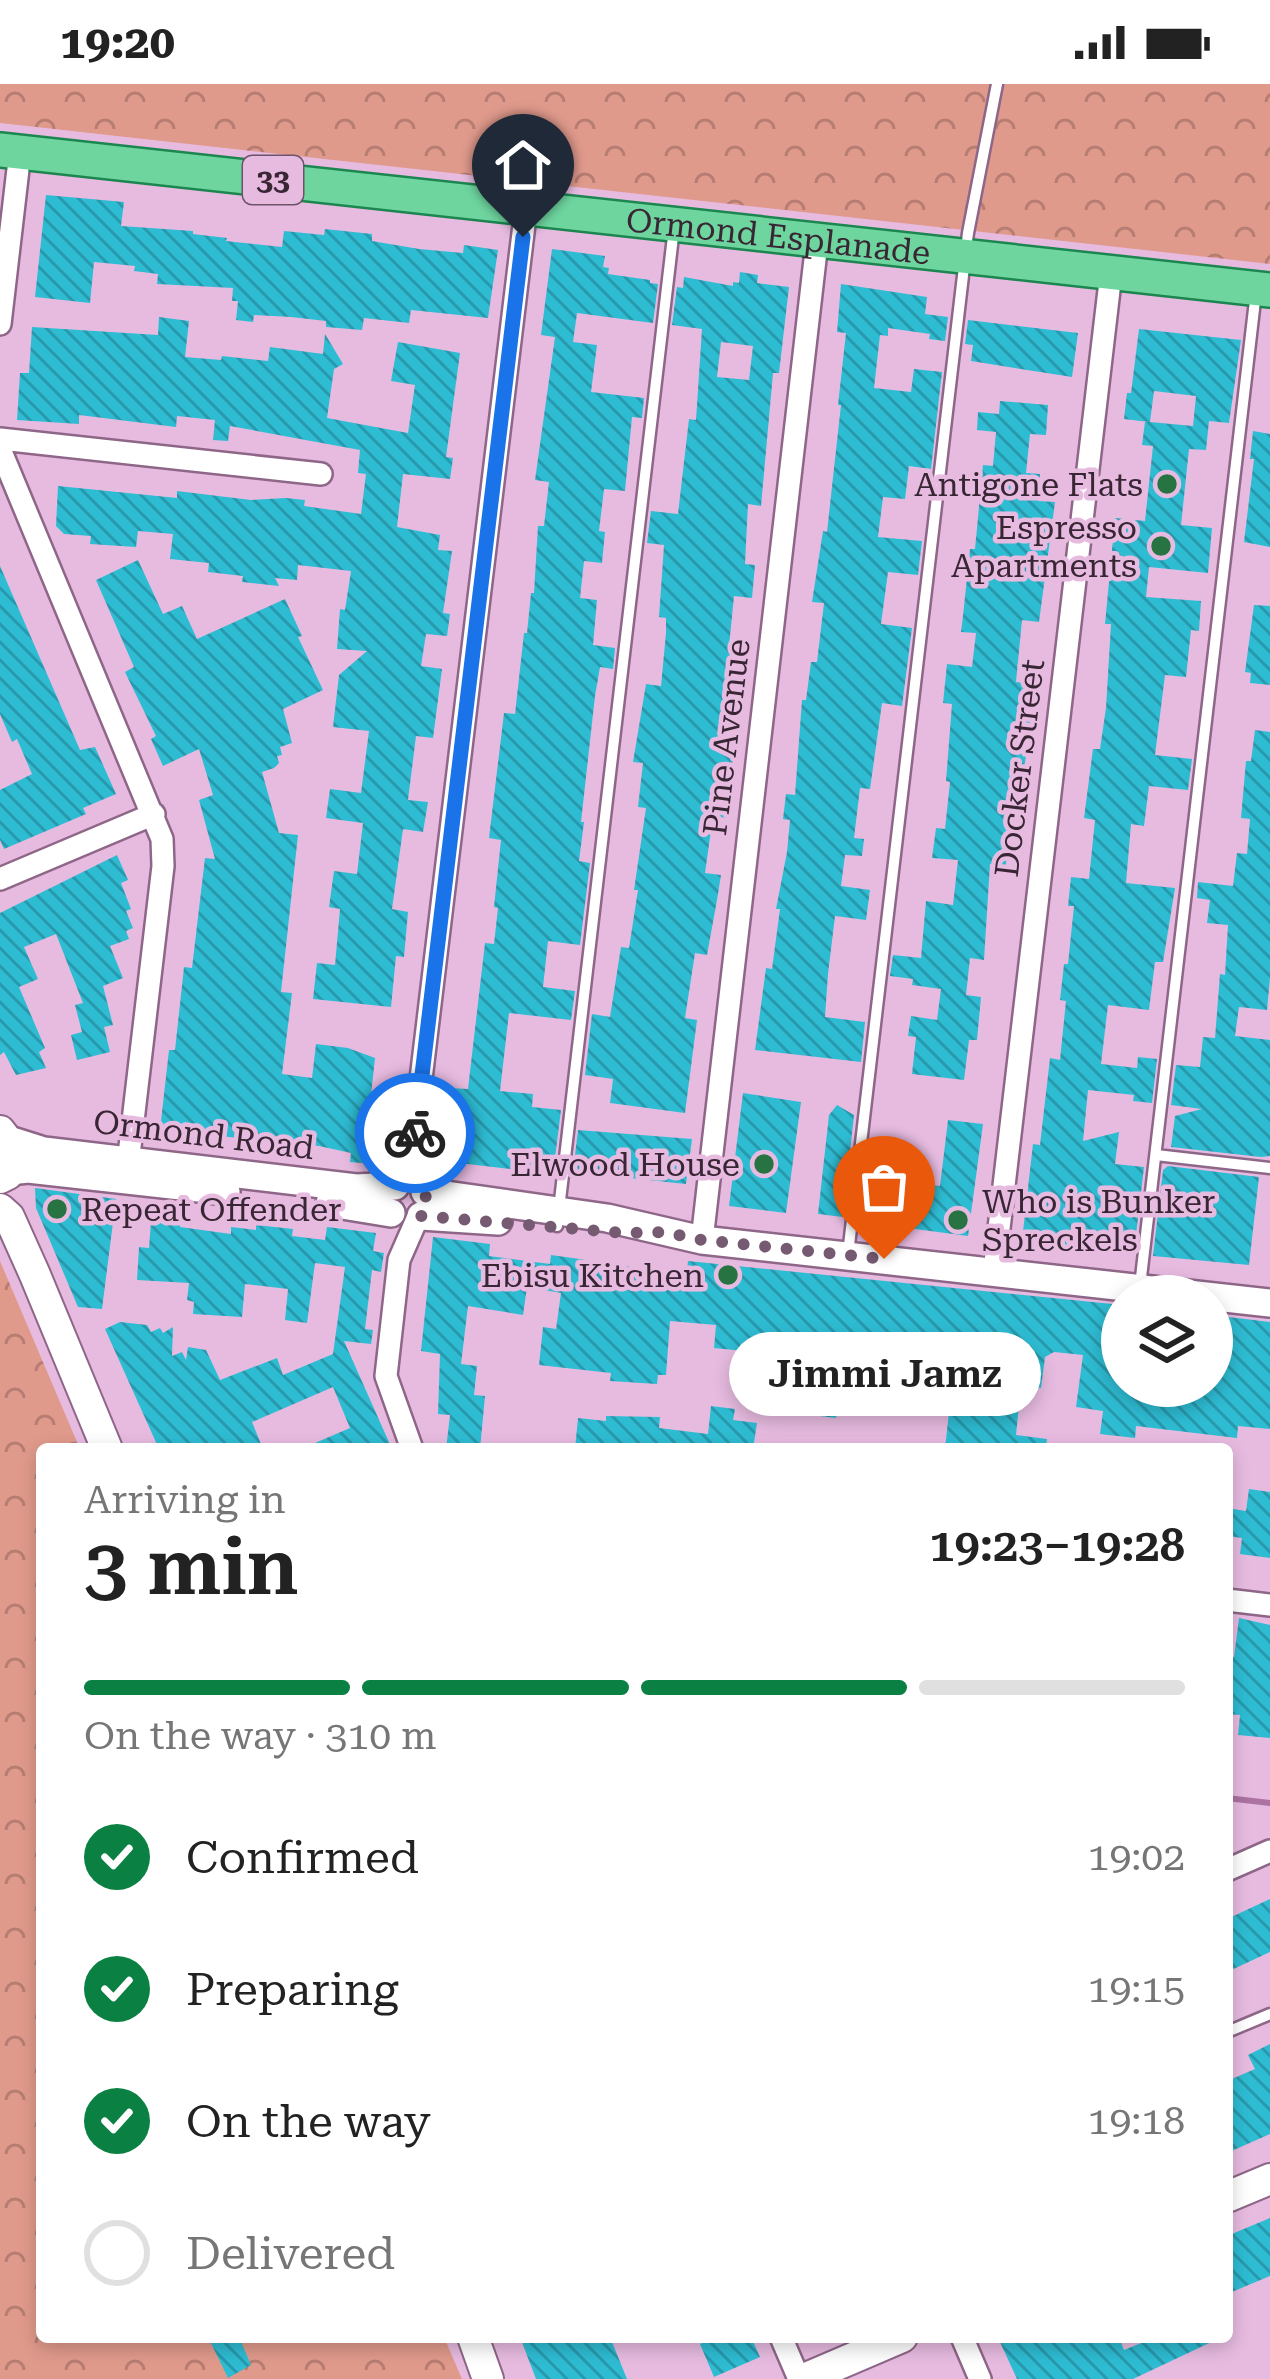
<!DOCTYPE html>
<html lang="en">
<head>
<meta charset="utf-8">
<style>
	:root { --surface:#fff; --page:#f2f2f2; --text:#222; --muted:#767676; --line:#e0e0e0; --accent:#0b8043 }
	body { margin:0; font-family:"Roboto Serif",serif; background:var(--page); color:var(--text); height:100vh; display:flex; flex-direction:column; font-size:45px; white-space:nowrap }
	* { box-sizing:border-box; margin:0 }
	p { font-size:39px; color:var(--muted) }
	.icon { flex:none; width:66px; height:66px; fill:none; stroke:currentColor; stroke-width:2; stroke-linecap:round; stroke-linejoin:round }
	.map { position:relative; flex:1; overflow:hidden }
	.details { position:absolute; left:36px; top:1359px; width:1197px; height:900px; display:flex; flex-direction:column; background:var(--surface); border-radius:12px; box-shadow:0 6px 18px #0003 }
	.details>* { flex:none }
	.controls { position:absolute; left:1101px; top:1191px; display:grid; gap:24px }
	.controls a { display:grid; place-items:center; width:132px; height:132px; border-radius:50%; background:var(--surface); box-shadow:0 6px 18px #0003; font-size:60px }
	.pin { position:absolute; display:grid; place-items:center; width:102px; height:102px; color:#fff; margin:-123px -51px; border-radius:50% 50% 50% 0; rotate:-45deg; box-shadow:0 0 12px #0007 }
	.pin .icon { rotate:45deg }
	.courier { position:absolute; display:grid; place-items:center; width:120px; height:120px; margin:-60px; border:9px solid #1a73e8; border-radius:50%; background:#fff; color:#222; box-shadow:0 3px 15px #0007 }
	.bubble { position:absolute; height:84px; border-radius:42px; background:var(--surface); box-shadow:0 6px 18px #0003; font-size:39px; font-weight:600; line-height:84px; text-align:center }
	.head em { font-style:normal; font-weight:600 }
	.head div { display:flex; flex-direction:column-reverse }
	.head { display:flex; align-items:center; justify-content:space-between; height:204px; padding:0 48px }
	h1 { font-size:78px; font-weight:600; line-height:90px }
	.bar { display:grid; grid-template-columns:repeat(4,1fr); gap:18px 12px; align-content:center; height:144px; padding:0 48px }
	.bar i { height:15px; border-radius:9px; background:var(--line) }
	.bar .active { background:var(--accent) }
	.bar p { grid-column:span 4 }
	ol { padding:0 48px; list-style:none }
	li { display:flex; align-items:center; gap:36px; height:132px }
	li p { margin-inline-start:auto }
	li .icon { padding:12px; border-radius:50%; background:var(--accent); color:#fff; stroke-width:4 }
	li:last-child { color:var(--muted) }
	li i { width:66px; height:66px; border:6px solid var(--line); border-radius:50% }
	.status { display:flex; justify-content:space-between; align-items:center; height:84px; padding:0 60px; background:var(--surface); direction:ltr }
	.status svg { height:33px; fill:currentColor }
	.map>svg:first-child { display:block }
	.park { fill:url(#park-crowns) }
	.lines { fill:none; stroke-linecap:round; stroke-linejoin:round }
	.stream { stroke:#ab72a2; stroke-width:6 }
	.building { fill:url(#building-back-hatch); fill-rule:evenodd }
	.service-casing { stroke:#8e6688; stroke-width:15 }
	.minor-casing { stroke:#8e6688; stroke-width:26 }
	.tertiary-casing { stroke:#8e6688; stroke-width:32 }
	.secondary-casing { stroke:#8e6688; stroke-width:34 }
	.primary-casing { stroke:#1c8650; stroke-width:38 }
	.service { stroke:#fff; stroke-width:10 }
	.minor { stroke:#fff; stroke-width:21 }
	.tertiary { stroke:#fff; stroke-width:27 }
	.secondary { stroke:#fff; stroke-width:30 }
	.primary { stroke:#6ed59f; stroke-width:33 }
	.done { stroke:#755a71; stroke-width:12; stroke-dasharray:0 21.6 }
	.route { stroke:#1a73e8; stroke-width:15 }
	.poi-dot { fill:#277342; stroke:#e7bbe0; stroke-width:4.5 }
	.labels { text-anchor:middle; stroke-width:9; stroke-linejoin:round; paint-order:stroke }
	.shield { fill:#e7bbe0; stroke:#6c5368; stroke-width:3 }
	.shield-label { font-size:30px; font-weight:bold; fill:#382635 }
	.street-label { font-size:33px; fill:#382635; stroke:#e7bbe0 }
	.poi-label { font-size:33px; fill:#382635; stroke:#e7bbe0; text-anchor:end }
</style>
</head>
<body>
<div class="status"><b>19:20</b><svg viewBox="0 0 49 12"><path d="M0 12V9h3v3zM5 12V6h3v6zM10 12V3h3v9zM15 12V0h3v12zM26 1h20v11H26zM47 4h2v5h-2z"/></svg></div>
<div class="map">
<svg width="1270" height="2295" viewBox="0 0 1270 2295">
	<defs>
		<pattern id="park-crowns" width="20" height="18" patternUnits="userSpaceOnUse" patternTransform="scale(3)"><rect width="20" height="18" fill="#e09a8c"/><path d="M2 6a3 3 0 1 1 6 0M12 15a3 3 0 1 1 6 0" fill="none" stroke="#b77d73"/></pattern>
		<pattern id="building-back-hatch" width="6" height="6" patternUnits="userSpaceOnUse" patternTransform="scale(3)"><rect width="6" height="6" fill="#2ebcd3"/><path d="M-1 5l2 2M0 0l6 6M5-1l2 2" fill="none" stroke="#2899ac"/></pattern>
	</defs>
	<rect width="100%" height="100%" fill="#e7bbe0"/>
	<!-- park -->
	<path class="park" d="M0,0H1270V180L0,39Z
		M0,1177L80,1365H42V2253H444L462,2295H0Z"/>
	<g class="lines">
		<!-- stream -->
		<path class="stream" d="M1227,1714L1270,1719"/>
	</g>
	<!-- building -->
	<path class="building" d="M46,111L124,118L121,142L193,147V150L227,154L226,157L282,163L284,147L324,151L325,145L372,150V157L419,165L463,169L464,161L498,166L488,234L411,226L409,239L364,234L362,246L326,243V237L291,233L254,231L253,238L236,236L238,217H232L233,204L157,200L158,190L134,187L135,182L94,178L90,219L35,213Z
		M552,165L605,172L603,183L609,184L608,190L650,196V199L658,200L653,239L577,229L573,258L597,261L591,308L644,314L642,334L632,333L625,407L604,405L599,447L605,448L602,479L584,477L580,514L597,516L593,561L615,564L613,585L600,583L595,612L581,738H584L579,777L590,779L580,861L548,857L543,903L575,907L571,936L509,929L500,1007L533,1010L532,1023L561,1026L553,1090L442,1077L450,1004L468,1005L485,859L494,860L498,824L494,823L501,756L489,754L504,629L515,630L524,549H527L531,509H534L538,442H544L549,398L535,396L555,253L541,251Z
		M740,188L758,191L757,199L789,203L779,289H773L761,422L748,420L745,480L755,481L752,514L734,512L729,562L748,564L728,712H731L728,734L713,732L705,789L721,791L717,816L707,871L695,869L685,934L697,936L685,1029L610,1019L613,995L585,991L592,930L610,933L621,863L629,864L638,806H634L646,724L638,723L643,679L633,678L646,600L661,602L666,549V534L659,533L664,461L647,459L651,427L678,430L689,335L696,336L702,245L672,241L677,203L683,204L684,193L733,202V198L739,199ZM721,258L753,262L749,296L717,293Z
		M841,200L927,213L925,230L948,233L945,257L929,255L930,250L888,244V252L880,251L874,304L911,308L914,285L942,288L931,385L909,382L905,415L883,413L878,453L922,457L918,491L888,488L881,540L912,544L902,622L882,619L870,705L860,704L854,754L864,755L862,772L845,771L841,802L870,806L866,836L835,832L828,890L825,933L865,938L861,978L755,966L766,884L772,885L780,825H776L787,768L790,736L783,735L786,710L795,711L802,616H806L811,578H817L824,519L812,518L823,447L827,448L841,321H838L846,249L837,248Z
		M159,233L189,237L185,273L221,276L222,272L268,277L270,263L323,270L325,250L343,280L334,285L327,334L408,349L415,301L391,297L398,258L460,269L446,373L453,374L450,395L403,390L397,443L440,451L438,466L452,467L443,529L450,530L447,552L426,550L421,582L442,585L433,654L416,652L408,716L428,718L423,748L403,745L392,825L408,828L404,873L396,872L391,923L313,915L317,879L335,881L340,825L329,823L334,787L357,790L363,739L326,734L330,705L361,709L369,647L333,643L339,591L367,567L337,565L340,525L345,526L351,487L298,481L297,496L275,494L279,502L242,498L243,492L208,488L209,479L170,475L173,450L138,447L136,463L90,460L91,452L64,450L56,442L58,402L177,414V407L251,416L286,414L305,416L304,422L361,430L366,390L358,389L360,366L230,342L228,357L213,356L215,336L177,332L176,343L79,331V340L17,336L20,289H29L32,243L158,251Z
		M968,236L1078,249L1072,293L971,277L973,261L965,260Z
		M1139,245L1241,256L1229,339L1209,337L1206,366L1189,365L1181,441L1212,444L1208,489L1149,483L1146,513L1201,517L1199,547L1191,546L1186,593L1165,591L1155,671L1192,675L1188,706L1149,702L1144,742L1131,740L1126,799L1175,804L1163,878H1155L1149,926L1108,921L1101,980L1137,984L1138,973L1157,975L1152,1019L1133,1017L1134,1011L1088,1006L1083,1057L1119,1048L1115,1080L1144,1083L1134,1168L1022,1156L1033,1060L1040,1061L1050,974L1060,976L1066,917L1060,916L1064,880H1068L1074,822H1068L1071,793L1089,795L1095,736L1084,734L1093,665H1100L1106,624L1111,540H1105L1115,434L1145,437L1153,362L1142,361L1145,338H1149L1124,335L1127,309H1131ZM1154,307L1196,312L1193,342L1150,338Z
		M1000,317L1048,321L1046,351L1030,350L1026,389L1040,390L1038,417L1055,418L1039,538L1022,536L1016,598L1034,600L1027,665L1021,705L1009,704L1006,781L990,780L984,876L970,874L966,911L981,913L977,956H969L964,996L912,990L916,953L908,952L911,932L937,936L941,905L912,901L913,895L890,892L893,871L921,874L926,817L953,821L958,776L932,774L936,744L945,745L950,698L946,697L952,620L943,619L947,580L972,583L976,549L961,548L963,532L970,465H975L983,381L993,382L996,348L977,346L978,328L999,330Z
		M1253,347L1270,350V463L1244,458L1254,375H1250Z
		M138,476L163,530L182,522L197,555L285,515L302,552L298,553L323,606L283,625L292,659L280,663L282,671L277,672L279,679L274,684L262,688L279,749L298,751L281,908L292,909L282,990L312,994L316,960L348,964L375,974L371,1011L390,1013L383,1081L350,1078L351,1069L319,1062L160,1046L169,966H175L184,883L192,884L205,774L215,775L199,716L213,711L199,665L163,682L151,655L156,652L125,588L134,583L96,496Z
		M0,482L80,666L95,663L116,710L83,724L86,730L4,765L0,756V706L32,690L17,655L12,658L0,630Z
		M1254,521L1270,522V601L1250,599L1251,589L1245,588Z
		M1255,646L1270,648V894L1267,926L1239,923L1235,952L1270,956V1072L1261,1073L1171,1063L1175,1032L1202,1025L1171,1021L1176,981L1200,983L1203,953L1215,954L1220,890L1225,891L1228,841L1207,839L1210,816L1197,814L1198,798L1233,802L1237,769L1247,770L1250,735L1241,734L1246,677H1251Z
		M117,771L128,796L121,799L131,825L126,827L133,844L126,847L129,855L110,862L123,894L103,902L113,941L104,943L110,968L77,976L71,951L82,948L75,921L83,919L56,850L24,863L38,895L19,903L45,964L39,968L46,984L16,991L4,968L0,971V829Z
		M743,1009L801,1018L786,1129L729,1122Z
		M837,1021L854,1031L843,1133L818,1130L829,1031Z
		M948,1036L983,1040L968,1152L862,1138L869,1074L880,1075L877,1094L940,1102Z
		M578,1046L692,1055L686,1100L573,1088Z
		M1168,1082L1259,1093L1249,1181L1153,1172L1163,1086Z
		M35,1104L116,1115L102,1225L78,1223L36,1124Z
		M152,1124L181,1126L180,1143L231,1150V1143L256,1146V1141L293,1145L292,1152L325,1156L327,1143L376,1149L373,1167L384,1169L381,1188L372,1186L365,1245L373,1246L371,1260L344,1257L392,1365H301L350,1344L333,1303L252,1338L263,1365H159L105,1245L120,1238L147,1241L151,1248L160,1244L163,1249L173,1243L172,1272L182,1268L186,1276L188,1263L206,1266L220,1296L277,1274L283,1291L333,1270L345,1183L315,1179L307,1239L285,1236L288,1205L245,1200L242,1233L193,1230L194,1218L187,1216L189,1199L137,1196L139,1163L149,1164Z
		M433,1153L490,1160L489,1172L550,1180L551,1171L587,1176V1179L644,1184L643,1194L686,1197L688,1177L1122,1221V1302H1212V1231L1270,1238V1345L1238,1342L1237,1354L1136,1342L1135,1354L1100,1350L1103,1327L1076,1323L1083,1271L1054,1268L1045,1273L1041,1304L1021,1301L1016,1351L1047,1355L1046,1365H945L949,1328L882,1322L889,1258L846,1254L836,1334L788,1328L795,1272L714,1264L716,1241L670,1237L666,1291H658L657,1300L610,1297L611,1289L539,1281L543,1243L556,1245L561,1209L527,1203L523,1231L468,1222L461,1280L477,1282L474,1311L485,1312L480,1365H446L450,1331L438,1330L440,1270L421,1267Z
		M711,1322L735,1325L733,1336L757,1339L753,1365H575L578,1334L606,1337V1332L660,1333L659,1344L708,1350Z
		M1249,1405L1270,1408V1474L1240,1470L1242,1454L1227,1452V1424L1246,1427Z
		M1239,1534L1270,1541V1654L1238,1651L1240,1631L1227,1630V1572L1234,1573Z
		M1270,1815V1868L1227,1888V1835Z
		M1270,1960V2050L1227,2069V1997L1255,1985L1248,1971Z
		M1270,2134V2192L1227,2210V2152Z
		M208,2253H239L251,2281L228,2294Z
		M520,2253H610L627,2295H536Z
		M716,2253H751L760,2273L714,2293L700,2260Z
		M1011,2253H1119L1124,2266L1156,2253H1222L1133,2295H1017L1000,2258Z"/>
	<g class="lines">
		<defs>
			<path id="service" d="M1156,1071L1270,1084
				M557,1142L674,144
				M848,1170L968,149L997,0
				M1140,1202L1256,208
				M1227,1948L1270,1930"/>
			<path id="minor" d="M0,240L20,68
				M0,355L321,390
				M0,365L162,755L163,782L127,1088
				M0,795L154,730
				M399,1099L414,1053L526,124
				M702,1156L817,158
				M994,1187L1111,189
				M412,1365L386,1292L399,1176L417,1135
				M1227,1516L1270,1521
				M1227,1786L1270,1767
				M781,2253L799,2295
				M962,2253L980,2295"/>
			<path id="tertiary" d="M6,1055L44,1067L356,1104L395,1102
				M9,1087L28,1085L226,1107
				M425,1108L607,1134L702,1156L1270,1219
				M330,1119L391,1129
				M421,1132L498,1137"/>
			<path id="secondary" d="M0,1047C10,1058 12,1076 8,1090L0,1094
				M0,1125L9,1133L35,1191L107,1365
				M1227,2113L1270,2095
				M473,2253L488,2295
				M804,2295L902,2253"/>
			<g id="primary">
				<path id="s1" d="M0,66L1270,206"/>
			</g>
		</defs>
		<!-- service casing -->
		<use href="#service" class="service-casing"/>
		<!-- minor casing -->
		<use href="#minor" class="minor-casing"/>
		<!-- tertiary casing -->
		<use href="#tertiary" class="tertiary-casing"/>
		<!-- secondary casing -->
		<use href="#secondary" class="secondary-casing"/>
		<!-- primary casing -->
		<use href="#primary" class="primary-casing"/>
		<!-- service -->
		<use href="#service" class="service"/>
		<!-- minor -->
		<use href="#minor" class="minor"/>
		<!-- tertiary -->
		<use href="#tertiary" class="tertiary"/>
		<!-- secondary -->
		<use href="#secondary" class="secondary"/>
		<!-- primary -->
		<use href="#primary" class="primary"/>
	</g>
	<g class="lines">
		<!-- done -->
		<path class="done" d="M415,1049L399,1099L412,1098L425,1108L427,1121L421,1132L625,1149L664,1148L702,1156L884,1175"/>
		<!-- route -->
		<path class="route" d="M415,1049L523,153"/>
	</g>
	<!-- markers -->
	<g class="poi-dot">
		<circle cx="1167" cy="400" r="12"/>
		<circle cx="1161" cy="462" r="12"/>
		<circle cx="764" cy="1080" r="12"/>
		<circle cx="57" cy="1125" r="12"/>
		<circle cx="958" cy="1136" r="12"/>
		<circle cx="728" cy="1191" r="12"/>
	</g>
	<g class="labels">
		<!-- shield labels -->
		<rect class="shield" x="243" y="72" width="60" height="48" rx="9"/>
		<g class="shield-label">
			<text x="273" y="106">33</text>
		</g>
		<!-- street labels -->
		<g class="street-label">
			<text dy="12" stroke="none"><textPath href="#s1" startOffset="783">Ormond Esplanade</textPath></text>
			<text transform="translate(726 653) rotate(-83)" y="12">Pine Avenue</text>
			<text transform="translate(1019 684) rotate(-83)" y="12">Docker Street</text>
			<text transform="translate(204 1050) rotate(7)" y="12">Ormond Road</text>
		</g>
		<!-- poi labels -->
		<g class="poi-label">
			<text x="1143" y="412">Antigone Flats</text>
			<text x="1137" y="455">Espresso<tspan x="1137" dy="38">Apartments</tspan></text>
			<text x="740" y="1092">Elwood House</text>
			<text x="982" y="1129" text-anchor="start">Who is Bunker<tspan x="982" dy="38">Spreckels</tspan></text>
			<text x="81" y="1137" text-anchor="start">Repeat Offender</text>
			<text x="704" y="1203">Ebisu Kitchen</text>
		</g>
	</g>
</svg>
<div class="controls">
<a><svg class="icon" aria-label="layers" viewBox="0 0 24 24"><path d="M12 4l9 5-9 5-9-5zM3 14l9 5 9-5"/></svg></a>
</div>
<div class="pin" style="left:884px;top:1175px;background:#ea580c"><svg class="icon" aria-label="bag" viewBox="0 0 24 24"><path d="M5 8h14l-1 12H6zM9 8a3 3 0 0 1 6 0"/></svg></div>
<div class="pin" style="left:523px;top:153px;background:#1f2937"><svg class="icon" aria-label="home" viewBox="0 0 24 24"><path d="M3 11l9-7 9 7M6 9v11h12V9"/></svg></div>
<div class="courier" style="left:415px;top:1049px"><svg class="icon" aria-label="bike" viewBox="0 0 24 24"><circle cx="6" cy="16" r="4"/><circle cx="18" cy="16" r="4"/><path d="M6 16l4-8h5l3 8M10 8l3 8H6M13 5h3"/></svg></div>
<div class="bubble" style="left:729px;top:1248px;width:312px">Jimmi Jamz</div>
<section class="details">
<div class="head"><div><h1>3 min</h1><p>Arriving in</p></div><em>19:23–19:28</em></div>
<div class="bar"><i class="active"></i><i class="active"></i><i class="active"></i><i></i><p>On the way · 310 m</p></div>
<ol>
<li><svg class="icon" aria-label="check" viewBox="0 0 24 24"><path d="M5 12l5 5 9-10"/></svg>Confirmed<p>19:02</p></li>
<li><svg class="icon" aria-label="check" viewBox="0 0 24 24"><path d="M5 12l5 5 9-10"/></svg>Preparing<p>19:15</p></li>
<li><svg class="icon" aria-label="check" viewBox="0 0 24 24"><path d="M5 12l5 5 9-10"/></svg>On the way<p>19:18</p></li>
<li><i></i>Delivered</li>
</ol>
</section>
</div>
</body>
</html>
